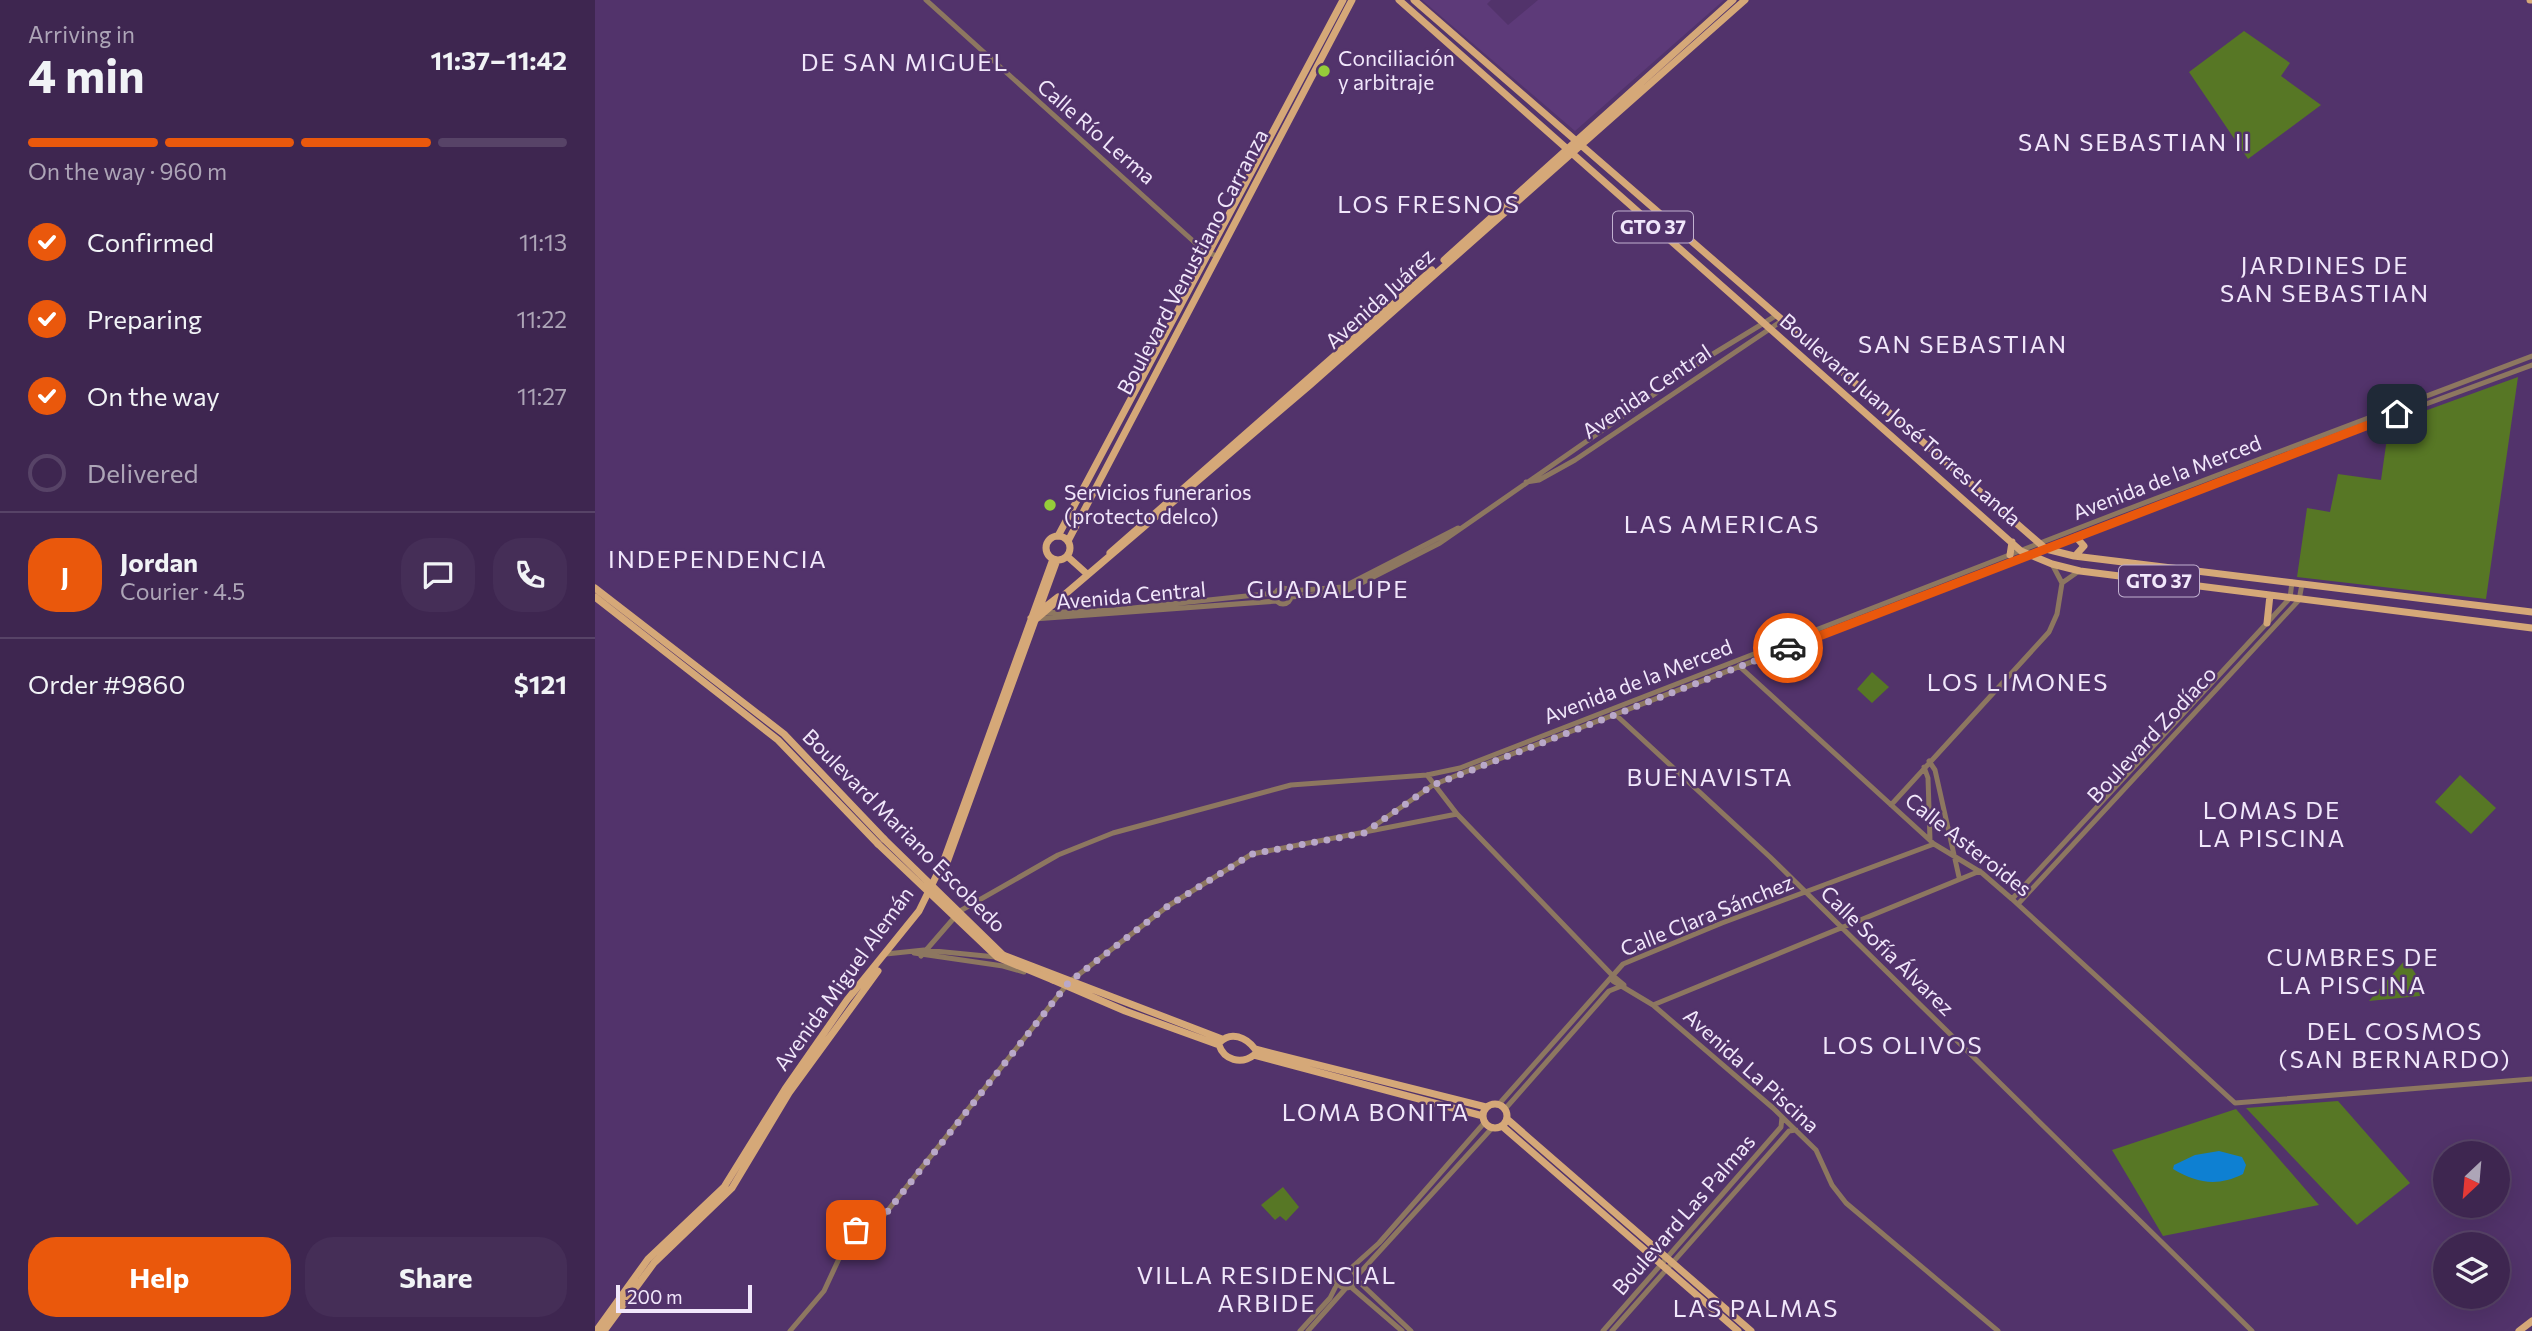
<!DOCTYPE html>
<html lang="en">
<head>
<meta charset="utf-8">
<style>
	:root { --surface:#3e2650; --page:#452e57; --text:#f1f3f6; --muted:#ada5b7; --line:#574367; --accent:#ea580c }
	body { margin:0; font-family:Commissioner,sans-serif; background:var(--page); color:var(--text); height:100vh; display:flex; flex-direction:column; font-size:26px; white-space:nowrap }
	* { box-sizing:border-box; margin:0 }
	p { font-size:23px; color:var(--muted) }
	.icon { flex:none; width:38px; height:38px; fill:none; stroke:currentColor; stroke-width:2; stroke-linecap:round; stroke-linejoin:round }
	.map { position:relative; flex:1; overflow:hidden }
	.side { display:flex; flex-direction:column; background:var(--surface); width:595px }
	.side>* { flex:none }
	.needle { width:46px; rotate:206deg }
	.tools { position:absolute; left:1838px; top:1141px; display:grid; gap:14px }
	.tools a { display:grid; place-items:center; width:77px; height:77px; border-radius:50%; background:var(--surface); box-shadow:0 7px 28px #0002,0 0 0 2px var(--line); font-size:35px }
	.scale { position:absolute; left:21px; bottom:18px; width:136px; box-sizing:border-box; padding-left:7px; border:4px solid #f1e7fb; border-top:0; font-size:19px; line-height:24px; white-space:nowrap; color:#f1e7fb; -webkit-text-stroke:5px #52336b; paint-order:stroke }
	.pin { position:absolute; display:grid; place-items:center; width:60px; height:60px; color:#fff; margin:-30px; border-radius:14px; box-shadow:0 4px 10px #0006 }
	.courier { position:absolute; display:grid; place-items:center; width:70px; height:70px; margin:-35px; border:5px solid #ea580c; border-radius:50%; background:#fff; color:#222; box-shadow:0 2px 9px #0007 }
	.summary em { font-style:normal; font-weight:700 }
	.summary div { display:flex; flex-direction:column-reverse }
	.summary { display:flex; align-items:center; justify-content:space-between; height:119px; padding:0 28px }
	h1 { font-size:46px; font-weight:700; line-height:52px }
	.bar { display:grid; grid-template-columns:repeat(4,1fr); gap:10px 7px; align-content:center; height:84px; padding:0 28px }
	.bar i { height:9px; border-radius:5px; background:var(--line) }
	.bar .active { background:var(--accent) }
	.bar p { grid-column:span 4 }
	.line { display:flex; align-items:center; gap:18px; padding:0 28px; border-top:2px solid var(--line) }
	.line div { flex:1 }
	.round { display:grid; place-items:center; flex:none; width:74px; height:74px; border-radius:28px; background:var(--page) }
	ol { padding:0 28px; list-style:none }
	li { display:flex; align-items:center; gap:21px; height:77px }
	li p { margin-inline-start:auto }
	li .icon { padding:7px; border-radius:50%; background:var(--accent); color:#fff; stroke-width:4 }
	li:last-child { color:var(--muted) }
	li i { width:38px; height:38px; border:4px solid var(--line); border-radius:50% }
	.cta { display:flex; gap:14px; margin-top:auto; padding:14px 28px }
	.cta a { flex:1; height:80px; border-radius:28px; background:var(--accent); color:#fff; font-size:28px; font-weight:700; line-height:80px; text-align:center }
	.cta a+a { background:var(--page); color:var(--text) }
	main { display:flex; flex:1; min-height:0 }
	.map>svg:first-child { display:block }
	.built { fill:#5d3a79 }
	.green { fill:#577725 }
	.water { fill:#0e80d2 }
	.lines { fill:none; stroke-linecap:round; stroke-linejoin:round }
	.minor { stroke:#8d7760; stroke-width:5 }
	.major { stroke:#d5a878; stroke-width:7 }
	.major-bridge { stroke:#d5a878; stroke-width:7 }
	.done { stroke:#b9a8c9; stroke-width:7; stroke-dasharray:0 12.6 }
	.route { stroke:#ea580c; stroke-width:9 }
	.poi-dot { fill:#95cc3a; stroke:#52336b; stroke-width:2.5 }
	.labels { text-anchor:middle; stroke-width:5; stroke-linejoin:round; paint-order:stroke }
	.shield { fill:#52336b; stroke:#c1b1d0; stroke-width:2 }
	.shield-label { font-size:19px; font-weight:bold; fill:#f1e7fb }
	.poi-label { font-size:21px; fill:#f1e7fb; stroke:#52336b; text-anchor:start }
	.street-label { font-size:21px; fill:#f1e7fb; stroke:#52336b }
	.quarter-label { font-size:24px; letter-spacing:2px; fill:#f1e7fb; stroke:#52336b }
</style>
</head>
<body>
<main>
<section class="side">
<div class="summary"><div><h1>4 min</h1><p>Arriving in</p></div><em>11:37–11:42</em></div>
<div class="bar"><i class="active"></i><i class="active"></i><i class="active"></i><i></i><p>On the way · 960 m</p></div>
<ol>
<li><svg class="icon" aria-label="check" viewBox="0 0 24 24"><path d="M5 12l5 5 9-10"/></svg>Confirmed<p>11:13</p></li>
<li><svg class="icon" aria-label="check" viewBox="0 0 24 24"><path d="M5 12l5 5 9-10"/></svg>Preparing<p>11:22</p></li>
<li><svg class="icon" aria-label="check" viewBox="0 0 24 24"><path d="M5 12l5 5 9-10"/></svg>On the way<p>11:27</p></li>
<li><i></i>Delivered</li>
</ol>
<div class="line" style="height:126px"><b class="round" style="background:var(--accent);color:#fff">J</b><div><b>Jordan</b><p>Courier · 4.5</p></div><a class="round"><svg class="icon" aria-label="chat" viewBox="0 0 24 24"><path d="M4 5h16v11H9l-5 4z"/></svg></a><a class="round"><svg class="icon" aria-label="phone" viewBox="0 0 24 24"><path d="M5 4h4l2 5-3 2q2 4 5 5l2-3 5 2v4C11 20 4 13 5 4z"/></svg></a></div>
<div class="line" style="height:91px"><div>Order #9860</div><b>$121</b></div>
<div class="cta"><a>Help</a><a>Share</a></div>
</section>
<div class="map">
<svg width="1937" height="1331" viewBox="0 0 1937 1331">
	<rect width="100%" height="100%" fill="#52336b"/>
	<!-- built -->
	<path class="built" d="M827,0H896L892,4L913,25L943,0H1129L980,131Z"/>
	<!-- green -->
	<path class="green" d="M1649,31L1695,63L1686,76L1726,105L1653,159L1594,72Z
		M1923,377L1891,599L1702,577L1712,508L1735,512L1743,474L1786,480L1794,424Z
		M1277,672L1294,687L1277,703L1262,689Z
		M1865,775L1901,808L1876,834L1840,802Z
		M1811,959L1822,976L1825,996L1774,1001Z
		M1743,1101L1815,1183L1762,1225L1651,1108Z
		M1641,1109L1724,1205L1568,1236L1517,1150Z
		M688,1187L704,1207L691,1221L685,1216L680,1220L666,1205Z"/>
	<!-- water -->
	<path class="water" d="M1624,1151L1647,1157L1651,1165L1648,1174C1622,1187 1602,1183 1578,1169L1579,1165L1600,1155Z"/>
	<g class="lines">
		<!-- minor -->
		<path class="minor" d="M331,0L607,249L621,256
			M931,482L944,480L980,460L1188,320
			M1467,583L1484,571
			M680 596a8 8 0 1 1 16 0a8 8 0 1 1-16 0Z
			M695,591L748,587L863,528
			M696,597L749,592L845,543L1113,357L1182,315
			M446,613L519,610L680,593
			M439,619L682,601
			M1144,666L1339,844L1387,873L1417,899L1640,1103L1937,1079
			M1021,715L1175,857L1657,1331
			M1334,761L1340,770L1364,877
			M1329,767L1333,778L1335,840
			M832,775L862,814L1017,975L1018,981L1058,1005L1178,1108L1221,1150L1237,1185L1251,1203L1403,1331
			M1296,805L1454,632L1462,614L1467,583L1457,564
			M769,833L838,785L865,774L1752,433L1937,365
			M1417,899L1672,623L1695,598L1697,582
			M1423,904L1704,600L1707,584
			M319,953L408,966L429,972
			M291,954L329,950L401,957
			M326,956L365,911L463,855L518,833L696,785L832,775L865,768L1520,514L1937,356
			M1058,1005L1385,871
			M904,1104L1028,964L1127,923L1339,844
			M910,1109L1014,991L1029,985L1017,975
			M741 1278a10 10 0 1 1 20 0a10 10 0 1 1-20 0Z
			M755,1269L784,1243L890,1122
			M761,1277L898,1127
			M761,1279L816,1331
			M756,1287L807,1331
			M195,1331L229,1291L255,1235L286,1219L474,982L573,906L657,854L862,814
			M705,1331L735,1298L743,1282
			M713,1331L751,1288
			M1008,1331L1186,1127L1187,1117
			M1017,1331L1194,1131L1201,1130"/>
		<!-- major -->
		<path class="major" d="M804,0L1426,551L1457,564L1485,571L1937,628
			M819,0L1451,549L1479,556L1937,612
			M1935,0H1937
			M849,260L1138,0
			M463,536L748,0
			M451 548a12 12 0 1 1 24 0a12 12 0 1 1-24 0Z
			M473,541L757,0
			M515,553L837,270
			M1415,555L1417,542
			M472,556L491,573
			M1480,556L1489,546L1481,537
			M0,588L189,734L289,839
			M0,597L183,740L283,844
			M436,618L463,597
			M441,619L715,385L1150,0
			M1672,623L1675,595
			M350,868L462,560
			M408,955L627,1039
			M458,980L530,1011L624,1045
			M625,1042C636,1031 651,1037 660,1049
			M624,1045C629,1060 646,1065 659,1055
			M660,1049L891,1107
			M659,1055L888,1116
			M888 1116a12 12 0 1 1 24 0a12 12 0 1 1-24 0Z
			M912,1119L1156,1331
			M907,1126L1143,1331
			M1,1331L53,1259L129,1187L190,1089L252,1000L324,911L349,860L458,559
			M9,1331L59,1263L137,1188L194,1093L283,971
			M1924,1331L1937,1321"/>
		<!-- major-bridge -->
		<path class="major-bridge" d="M289,839L408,955
			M283,844L402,957L458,980"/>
	</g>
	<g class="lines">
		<!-- done -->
		<path class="done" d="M261,1230L283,1222L289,1216L474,982L573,906L657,854L769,833L838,785L1193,648"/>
		<!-- route -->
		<path class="route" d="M1193,648L1802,414"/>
	</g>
	<!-- markers -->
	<g class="poi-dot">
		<circle cx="729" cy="71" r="7"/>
		<circle cx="455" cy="505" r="7"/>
	</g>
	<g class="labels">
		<!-- shield labels -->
		<g class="shield">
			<rect x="1018" y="211.5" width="80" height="31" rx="5"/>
			<rect x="1524" y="565.5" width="80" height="31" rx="5"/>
		</g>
		<g class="shield-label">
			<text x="1058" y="234">GTO 37</text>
			<text x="1564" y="588">GTO 37</text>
		</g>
		<!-- poi labels -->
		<g class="poi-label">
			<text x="743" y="66">Conciliación<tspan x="743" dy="24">y arbitraje</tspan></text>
			<text x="469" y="500">Servicios funerarios<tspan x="469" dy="24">(protecto delco)</tspan></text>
		</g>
		<!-- street labels -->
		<g class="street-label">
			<text transform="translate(501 132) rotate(41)" y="7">Calle Río Lerma</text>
			<text transform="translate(598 262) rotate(-62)" y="7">Boulevard Venustiano Carranza</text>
			<text transform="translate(785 299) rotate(-42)" y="7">Avenida Juárez</text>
			<text transform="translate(1052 392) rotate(-34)" y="7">Avenida Central</text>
			<text transform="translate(1305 420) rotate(41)" y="7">Boulevard Juan José Torres Landa</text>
			<text transform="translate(1572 478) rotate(-21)" y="7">Avenida de la Merced</text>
			<text transform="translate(536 596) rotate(-5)" y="7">Avenida Central</text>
			<text transform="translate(1043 682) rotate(-21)" y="7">Avenida de la Merced</text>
			<text transform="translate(1557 735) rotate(-47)" y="7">Boulevard Zodíaco</text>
			<text transform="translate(309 831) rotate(45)" y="7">Boulevard Mariano Escobedo</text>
			<text transform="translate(1373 845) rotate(38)" y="7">Calle Asteroides</text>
			<text transform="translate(1112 916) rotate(-22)" y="7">Calle Clara Sánchez</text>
			<text transform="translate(1292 951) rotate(44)" y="7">Calle Sofía Álvarez</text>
			<text transform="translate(249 979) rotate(-54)" y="7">Avenida Miguel Alemán</text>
			<text transform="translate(1156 1071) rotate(42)" y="7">Avenida La Piscina</text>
			<text transform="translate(1089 1215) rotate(-49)" y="7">Boulevard Las Palmas</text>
		</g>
		<!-- quarter labels -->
		<g class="quarter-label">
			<text x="310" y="71">DE SAN MIGUEL</text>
			<text x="1540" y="151">SAN SEBASTIAN II</text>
			<text x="834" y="213">LOS FRESNOS</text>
			<text x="1730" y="274">JARDINES DE<tspan x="1730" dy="28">SAN SEBASTIAN</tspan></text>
			<text x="1368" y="353">SAN SEBASTIAN</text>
			<text x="1127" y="533">LAS AMERICAS</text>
			<text x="123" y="568">INDEPENDENCIA</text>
			<text x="733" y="598">GUADALUPE</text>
			<text x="1423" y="691">LOS LIMONES</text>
			<text x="1115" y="786">BUENAVISTA</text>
			<text x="1677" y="819">LOMAS DE<tspan x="1677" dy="28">LA PISCINA</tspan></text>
			<text x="1758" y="966">CUMBRES DE<tspan x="1758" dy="28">LA PISCINA</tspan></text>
			<text x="1800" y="1040">DEL COSMOS<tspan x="1800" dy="28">(SAN BERNARDO)</tspan></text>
			<text x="1308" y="1054">LOS OLIVOS</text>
			<text x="781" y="1121">LOMA BONITA</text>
			<text x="672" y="1284">VILLA RESIDENCIAL<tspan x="672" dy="28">ARBIDE</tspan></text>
			<text x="1161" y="1317">LAS PALMAS</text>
		</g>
	</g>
</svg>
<div class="tools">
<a><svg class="needle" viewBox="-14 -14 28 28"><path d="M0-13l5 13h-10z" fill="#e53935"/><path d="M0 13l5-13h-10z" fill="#ada5b7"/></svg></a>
<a><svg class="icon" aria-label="layers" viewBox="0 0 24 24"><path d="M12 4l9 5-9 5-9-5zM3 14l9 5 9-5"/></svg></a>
</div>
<div class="scale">200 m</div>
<div class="pin" style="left:261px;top:1230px;background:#ea580c"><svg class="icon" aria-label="bag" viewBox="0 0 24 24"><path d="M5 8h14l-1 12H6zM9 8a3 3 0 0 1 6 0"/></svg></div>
<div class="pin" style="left:1802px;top:414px;background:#1f2937"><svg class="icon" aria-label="home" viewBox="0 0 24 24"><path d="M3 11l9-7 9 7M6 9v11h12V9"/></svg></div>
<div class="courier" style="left:1193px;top:648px"><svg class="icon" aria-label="car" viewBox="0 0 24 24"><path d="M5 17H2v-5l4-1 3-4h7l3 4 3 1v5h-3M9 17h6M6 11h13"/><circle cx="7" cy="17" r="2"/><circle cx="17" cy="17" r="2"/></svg></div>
</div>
</main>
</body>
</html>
